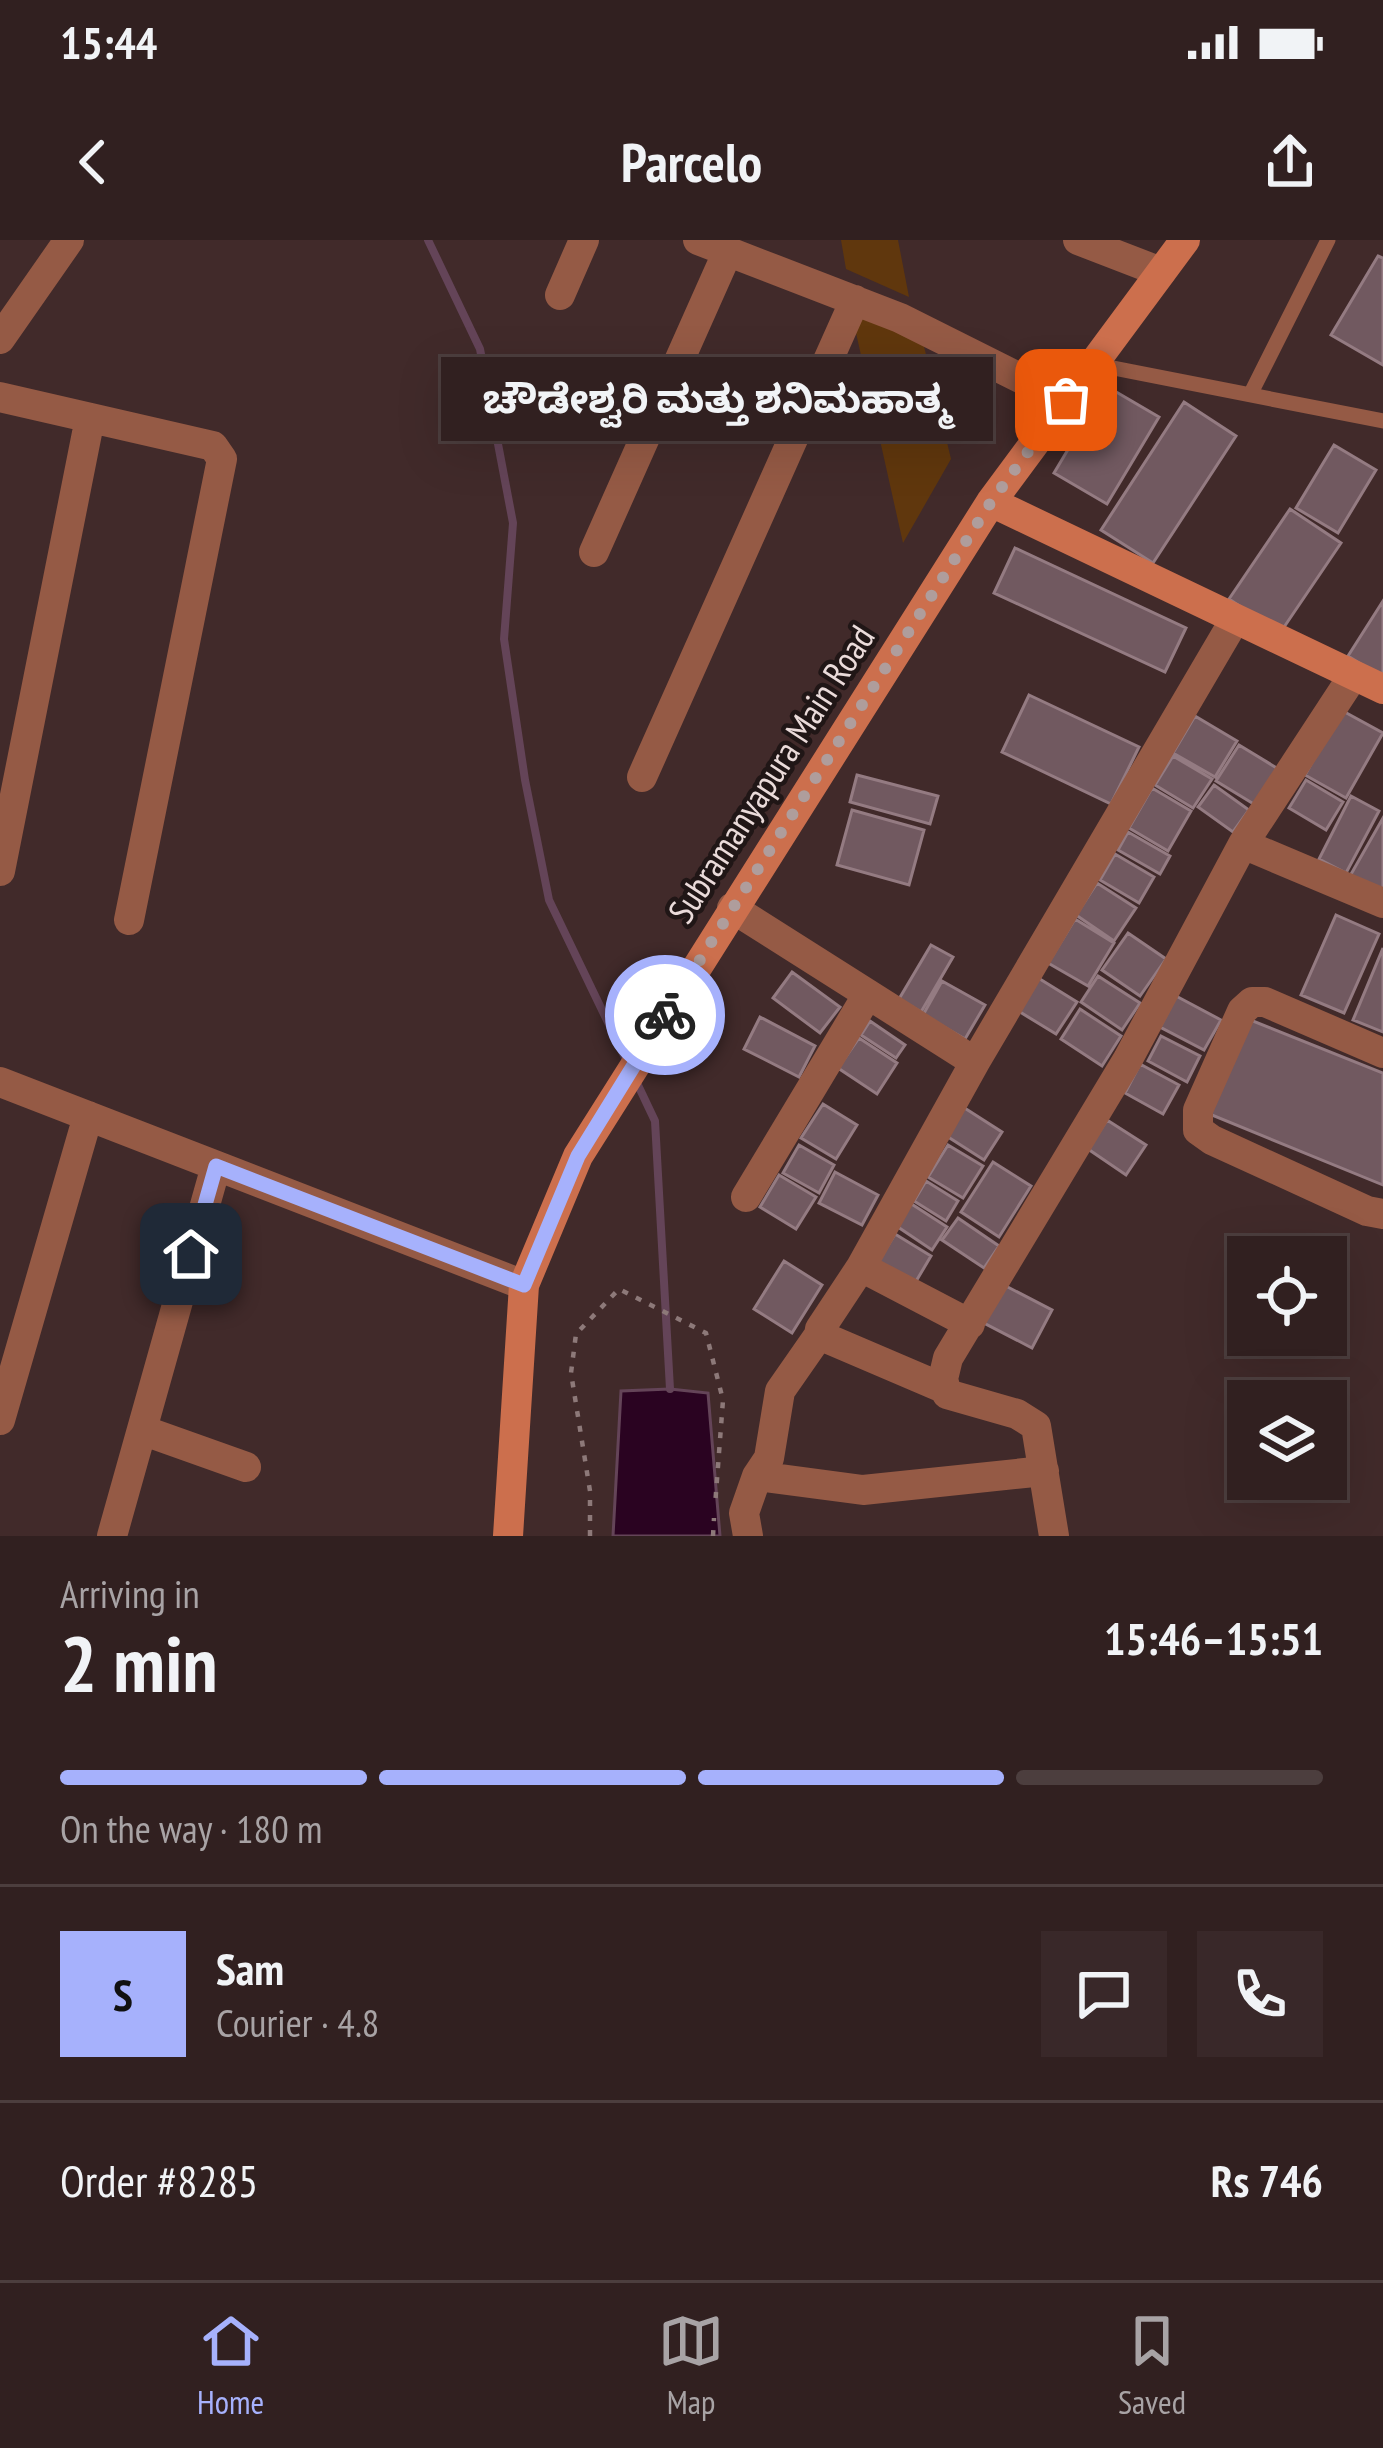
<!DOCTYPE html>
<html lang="en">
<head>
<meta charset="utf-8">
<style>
	:root { --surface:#312020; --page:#392829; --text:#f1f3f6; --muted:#a8a3a5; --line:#4c3e3e; --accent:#a6b1fc }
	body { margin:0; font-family:"PT Sans Narrow","Noto Sans Kannada",sans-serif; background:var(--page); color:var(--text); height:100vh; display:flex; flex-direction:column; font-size:45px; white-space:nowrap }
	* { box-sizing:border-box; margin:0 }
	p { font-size:39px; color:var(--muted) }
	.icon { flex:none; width:66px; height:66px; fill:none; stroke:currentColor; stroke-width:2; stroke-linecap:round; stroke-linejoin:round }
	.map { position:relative; height:1296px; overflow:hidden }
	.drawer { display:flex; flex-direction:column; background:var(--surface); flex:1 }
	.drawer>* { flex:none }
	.buttons { position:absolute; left:1227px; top:996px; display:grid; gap:24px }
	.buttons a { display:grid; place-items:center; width:120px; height:120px; border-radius:0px; background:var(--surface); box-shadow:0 12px 48px #0002,0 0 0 3px var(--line); font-size:60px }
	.pin { position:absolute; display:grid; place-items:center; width:102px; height:102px; color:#fff; margin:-51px; border-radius:24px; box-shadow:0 6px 18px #0006 }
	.courier { position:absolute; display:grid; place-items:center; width:120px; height:120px; margin:-60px; border:9px solid #a6b1fc; border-radius:50%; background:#fff; color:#222; box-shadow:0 3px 15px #0007 }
	.bubble { position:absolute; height:84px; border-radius:0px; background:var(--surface); box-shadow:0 12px 48px #0002,0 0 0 3px var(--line); font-size:39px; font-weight:700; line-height:84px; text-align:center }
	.head em { font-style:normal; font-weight:700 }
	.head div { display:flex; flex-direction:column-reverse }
	.head { display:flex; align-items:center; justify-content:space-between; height:204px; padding:0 60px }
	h1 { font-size:78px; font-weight:700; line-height:90px }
	.bar { display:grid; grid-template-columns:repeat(4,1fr); gap:18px 12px; align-content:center; height:144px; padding:0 60px }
	.bar i { height:15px; border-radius:9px; background:var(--line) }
	.bar .on { background:var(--accent) }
	.bar p { grid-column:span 4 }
	.line { display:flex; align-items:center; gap:30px; padding:0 60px; border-top:3px solid var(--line) }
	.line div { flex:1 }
	.round { display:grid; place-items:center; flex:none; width:126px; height:126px; border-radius:0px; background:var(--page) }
	.status { display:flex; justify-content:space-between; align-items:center; height:84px; padding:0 60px; background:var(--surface); direction:ltr }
	.status svg { height:33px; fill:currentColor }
	header { display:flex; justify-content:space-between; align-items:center; height:156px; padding:0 60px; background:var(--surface); font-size:54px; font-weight:700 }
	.tab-bar { display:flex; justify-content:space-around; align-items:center; height:168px; border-top:3px solid var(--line); background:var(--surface); font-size:33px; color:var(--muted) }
	.tab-bar a { display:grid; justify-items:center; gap:6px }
	.tab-bar .on { color:var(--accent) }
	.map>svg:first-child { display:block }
	.green { fill:#60370d }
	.water { fill:#2a0321; stroke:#644458; stroke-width:3 }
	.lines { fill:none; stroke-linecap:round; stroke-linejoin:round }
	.stream { stroke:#644458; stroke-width:8 }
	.building { fill:#715960; stroke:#947b82; stroke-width:3 }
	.path { stroke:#8d7979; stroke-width:4.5; stroke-dasharray:6 9; stroke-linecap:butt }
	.lane { stroke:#955a45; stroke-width:15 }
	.street { stroke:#955a45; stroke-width:30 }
	.secondary { stroke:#cc6f4d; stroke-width:30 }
	.done { stroke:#af9d9c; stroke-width:12; stroke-dasharray:0 21.6 }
	.route { stroke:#a6b1fc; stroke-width:15 }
	.labels { text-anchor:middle; stroke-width:9; stroke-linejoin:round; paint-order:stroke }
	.street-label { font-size:36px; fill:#eadbda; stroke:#201616 }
</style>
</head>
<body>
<div class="status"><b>15:44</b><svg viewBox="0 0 49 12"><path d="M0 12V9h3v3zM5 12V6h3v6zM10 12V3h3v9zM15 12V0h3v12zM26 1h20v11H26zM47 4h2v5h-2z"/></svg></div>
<header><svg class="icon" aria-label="back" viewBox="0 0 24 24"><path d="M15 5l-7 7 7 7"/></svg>Parcelo<svg class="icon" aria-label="share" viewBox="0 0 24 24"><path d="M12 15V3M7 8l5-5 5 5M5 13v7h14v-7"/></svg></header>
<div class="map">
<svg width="1383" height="1296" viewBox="0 0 1383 1296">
	<rect width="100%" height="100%" fill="#412a2a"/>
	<!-- green -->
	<path class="green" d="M841,0H898L909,57L846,29Z
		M850,66L922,98L951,219L903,303Z"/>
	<!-- water -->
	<path class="water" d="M670,1149L708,1153L720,1296H613L621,1151Z"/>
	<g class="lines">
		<!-- stream -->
		<path class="stream" d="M428,0L480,109L513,283L504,399L525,540L549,660L628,824
			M637,843L655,881L670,1149"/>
	</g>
	<!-- building -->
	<path class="building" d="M1378,16L1383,18V125L1331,95Z
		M1106,146L1159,177L1107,264L1054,233Z
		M1184,162L1236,196L1153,323L1101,290Z
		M1334,205L1376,230L1338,293L1296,268Z
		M1290,269L1341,303L1280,393L1229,359Z
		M1015,308L1186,388L1165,432L994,353Z
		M1383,361V438L1348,416Z
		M1029,455L1139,507L1111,564L1002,512Z
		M1341,470L1383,493L1346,558L1305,535Z
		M1195,476L1237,501L1215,537L1173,513Z
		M1239,505L1280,530L1257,566L1216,541Z
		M1173,516L1212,539L1193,568L1155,545Z
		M857,535L938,556L930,584L850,562Z
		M1306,540L1343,562L1326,590L1289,568Z
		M1214,545L1249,570L1233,592L1198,567Z
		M1152,548L1191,571L1168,611L1129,588Z
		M1351,556L1379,571L1346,633L1319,619Z
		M852,570L924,590L909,645L837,625Z
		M1383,578V655L1350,636Z
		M1128,592L1170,616L1160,634L1118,610Z
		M1115,614L1154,637L1139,663L1100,640Z
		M1097,643L1136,668L1114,701L1076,675Z
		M1336,675L1379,694L1344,773L1301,755Z
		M1075,679L1114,703L1088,746L1048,723Z
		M1128,693L1166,719L1140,756L1102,730Z
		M931,705L953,717L921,772L899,759Z
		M1383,708V792L1353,780Z
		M792,732L840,767L820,793L773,758Z
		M1035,736L1077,762L1056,794L1015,769Z
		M1098,736L1140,763L1122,790L1081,762Z
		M942,741L985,765L965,799L923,775Z
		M1176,756L1221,780L1204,810L1160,787Z
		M1080,769L1121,796L1102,826L1061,799Z
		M760,777L815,806L799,837L744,809Z
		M1243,777L1383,833V945L1202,871Z
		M870,781L905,805L896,818L861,795Z
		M1161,796L1200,816L1187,842L1148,821Z
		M859,798L897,823L877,854L838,828Z
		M1140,824L1179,845L1163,874L1125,853Z
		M823,864L857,885L836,919L801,898Z
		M963,867L1002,892L984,920L945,895Z
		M1107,880L1146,905L1126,935L1088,909Z
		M799,905L834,925L819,953L783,933Z
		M948,905L983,926L963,958L928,937Z
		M993,922L1031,946L999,997L961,972Z
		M835,932L878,955L862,985L819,963Z
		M779,935L816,957L796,989L760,967Z
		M926,941L958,961L946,981L914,961Z
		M910,963L947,987L932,1010L895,985Z
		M958,978L999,1006L984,1028L942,1000Z
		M895,994L931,1016L915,1043L878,1022Z
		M784,1021L822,1045L792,1093L754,1069Z
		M1002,1044L1052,1070L1032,1108L982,1082Z"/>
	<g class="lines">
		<!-- path -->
		<path class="path" d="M590,1296V1251L571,1133L576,1094L619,1049L706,1093L723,1160L715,1266
			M713,1296L714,1278"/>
		<!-- lane -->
		<path class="lane" d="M1093,124L1383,181
			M1251,153L1328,0"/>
		<!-- street -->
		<path class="street" d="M698,0L900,78L1066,161
			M1078,0L1161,32
			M560,55L584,0
			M0,99L69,0
			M0,157L213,206L222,219L129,680
			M594,312L728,11
			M642,537L855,60
			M1243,604L1353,436
			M0,631L90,178
			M732,668L975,822L1234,381
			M1383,813L1265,762H1252L1242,771L1198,870V890L1212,900L1367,971L1383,974
			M0,842L524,1045
			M746,957L868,754
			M861,1027L820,1089L819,1095L943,1148
			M970,1084L861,1027L975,822
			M0,1180L88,876
			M142,1190L246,1227
			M757,1236L769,1218L780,1151L819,1095
			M112,1296L216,926
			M748,1296L744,1273L757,1236L863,1250L1044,1231
			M1054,1296L1036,1186L1017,1174L947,1154L943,1139L948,1118L1128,819L1243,604L1383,663"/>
		<!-- secondary -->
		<path class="secondary" d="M991,262L1383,449
			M508,1296L524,1045L578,916L991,262L1185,0"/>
	</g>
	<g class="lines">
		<!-- done -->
		<path class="done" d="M665,775L991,262L1066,160"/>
		<!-- route -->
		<path class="route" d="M191,1014L216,926L524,1045L578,916L665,775"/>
	</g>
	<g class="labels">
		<!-- street labels -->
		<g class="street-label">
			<text transform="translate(771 534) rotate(-57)" y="13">Subramanyapura Main Road</text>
		</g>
	</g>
</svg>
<div class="buttons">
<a><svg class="icon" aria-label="locate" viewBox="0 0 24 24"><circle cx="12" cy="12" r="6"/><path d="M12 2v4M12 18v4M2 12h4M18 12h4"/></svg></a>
<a><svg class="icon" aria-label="layers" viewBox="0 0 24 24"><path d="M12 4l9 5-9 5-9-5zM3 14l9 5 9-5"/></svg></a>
</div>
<div class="pin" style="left:1066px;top:160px;background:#ea580c"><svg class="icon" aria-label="bag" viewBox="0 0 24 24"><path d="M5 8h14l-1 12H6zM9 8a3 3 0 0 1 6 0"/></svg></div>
<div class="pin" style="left:191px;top:1014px;background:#1f2937"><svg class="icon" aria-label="home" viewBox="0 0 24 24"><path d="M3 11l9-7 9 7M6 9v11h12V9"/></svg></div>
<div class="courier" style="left:665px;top:775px"><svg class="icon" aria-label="bike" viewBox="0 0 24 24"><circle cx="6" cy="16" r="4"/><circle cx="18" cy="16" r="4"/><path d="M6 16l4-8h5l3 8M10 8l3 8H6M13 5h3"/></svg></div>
<div class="bubble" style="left:441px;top:117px;width:552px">ಚೌಡೇಶ್ವರಿ ಮತ್ತು ಶನಿಮಹಾತ್ಮ</div>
</div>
<section class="drawer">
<div class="head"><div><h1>2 min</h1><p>Arriving in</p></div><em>15:46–15:51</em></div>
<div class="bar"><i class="on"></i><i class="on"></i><i class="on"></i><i></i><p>On the way · 180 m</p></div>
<div class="line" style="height:216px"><b class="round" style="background:var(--accent);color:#111">S</b><div><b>Sam</b><p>Courier · 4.8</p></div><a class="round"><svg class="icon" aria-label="chat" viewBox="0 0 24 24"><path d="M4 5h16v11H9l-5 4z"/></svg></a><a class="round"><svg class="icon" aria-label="phone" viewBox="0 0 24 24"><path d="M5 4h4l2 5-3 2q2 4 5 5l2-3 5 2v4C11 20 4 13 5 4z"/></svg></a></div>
<div class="line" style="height:156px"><div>Order #8285</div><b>Rs 746</b></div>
</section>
<nav class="tab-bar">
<a class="on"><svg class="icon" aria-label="home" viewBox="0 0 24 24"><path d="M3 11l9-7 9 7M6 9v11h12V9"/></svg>Home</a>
<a><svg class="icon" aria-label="map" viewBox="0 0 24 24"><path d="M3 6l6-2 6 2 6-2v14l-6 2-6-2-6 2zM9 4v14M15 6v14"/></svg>Map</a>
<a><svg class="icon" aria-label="saved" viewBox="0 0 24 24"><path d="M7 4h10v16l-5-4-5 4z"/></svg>Saved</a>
</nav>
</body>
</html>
